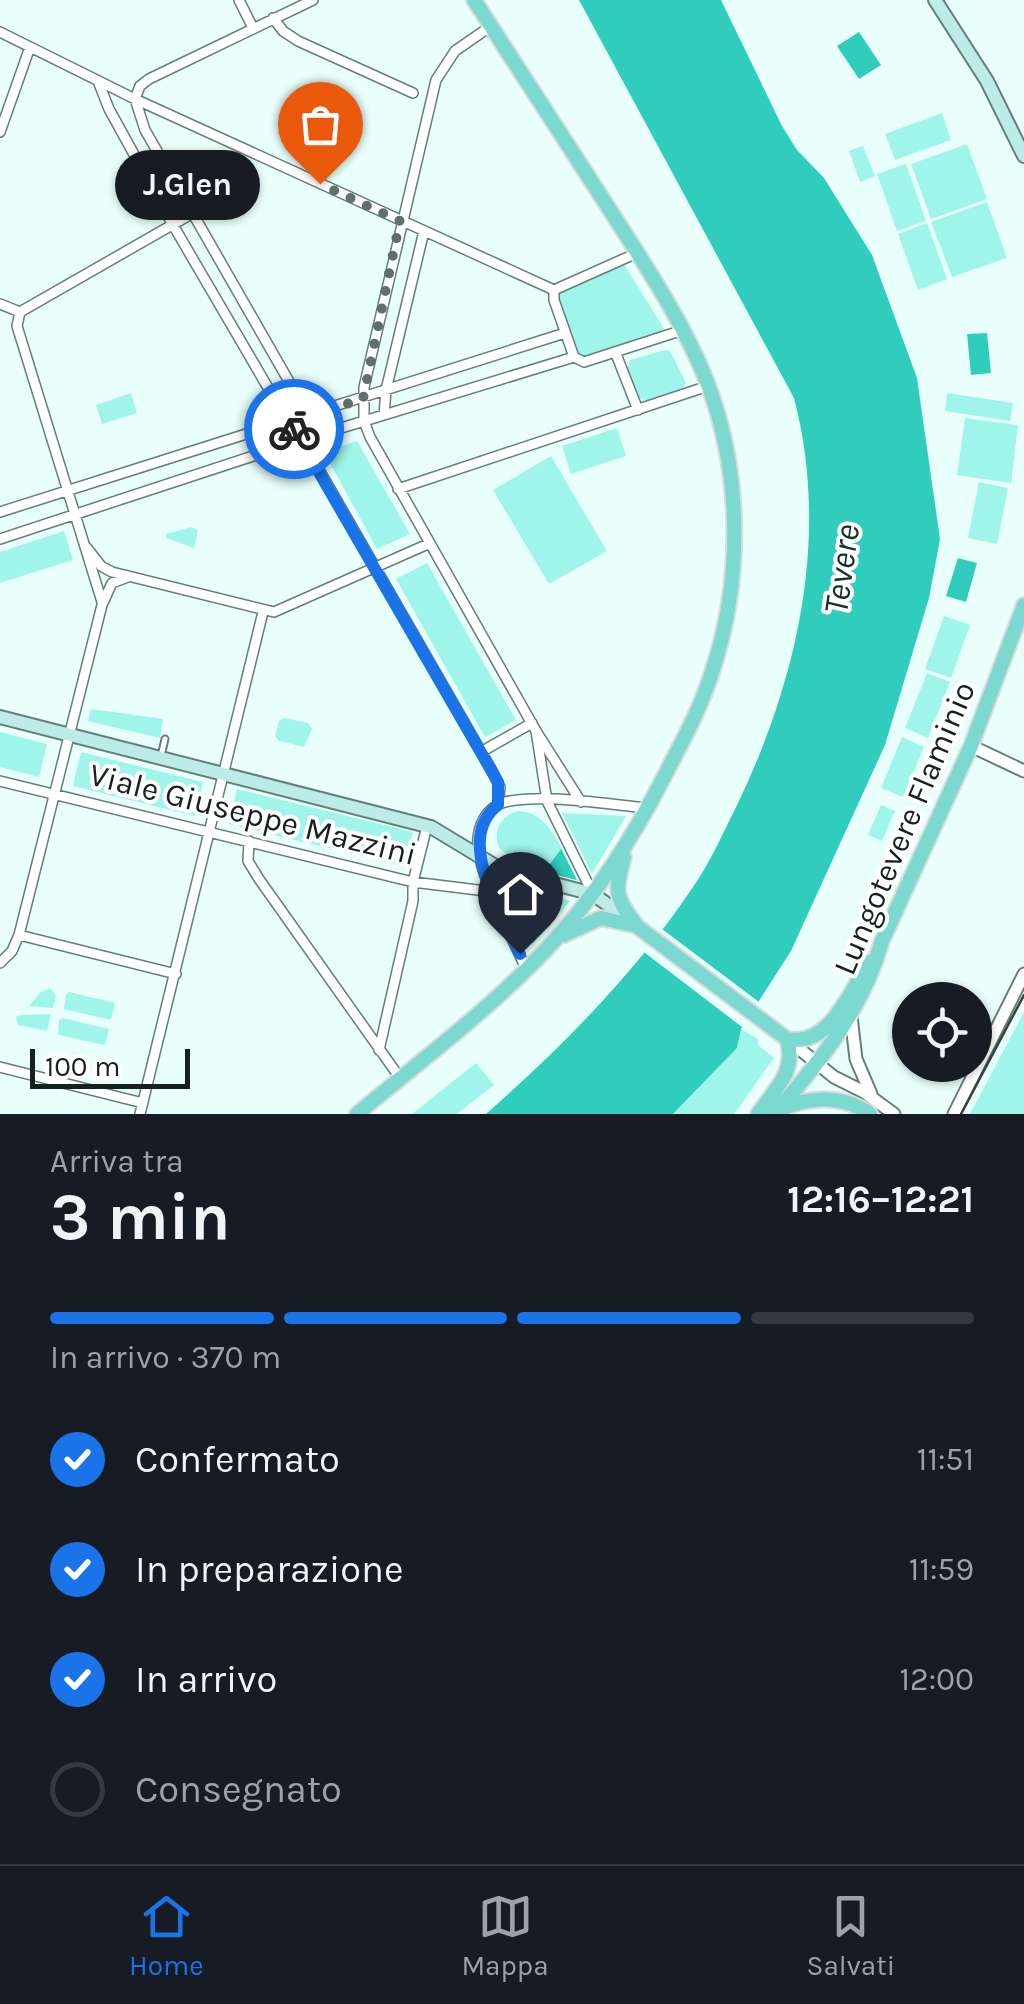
<!DOCTYPE html>
<html lang="it">
<head>
<meta charset="utf-8">
<style>
	:root { --surface:#171b24; --page:#242831; --text:#f1f3f6; --muted:#9ea1a6; --line:#363941; --accent:#1a73e8 }
	body { margin:0; font-family:Karla,sans-serif; background:var(--page); color:var(--text); height:100vh; display:flex; flex-direction:column; font-size:38px; white-space:nowrap }
	* { box-sizing:border-box; margin:0 }
	p { font-size:32px; color:var(--muted) }
	.icon { flex:none; width:55px; height:55px; fill:none; stroke:currentColor; stroke-width:2; stroke-linecap:round; stroke-linejoin:round }
	.map { position:relative; height:1114px; overflow:hidden }
	.details { display:flex; flex-direction:column; background:var(--surface); flex:1 }
	.details>* { flex:none }
	.fabs { position:absolute; left:892px; top:982px; display:grid; gap:20px }
	.fabs a { display:grid; place-items:center; width:100px; height:100px; border-radius:50%; background:var(--surface); box-shadow:0 2px 8px #0004; font-size:50px }
	.scale { position:absolute; left:30px; bottom:25px; width:160px; box-sizing:border-box; padding-left:10px; border:5px solid #16211f; border-top:0; font-size:28px; line-height:35px; white-space:nowrap; color:#16211f; -webkit-text-stroke:8px #fff; paint-order:stroke }
	.pin { position:absolute; display:grid; place-items:center; width:85px; height:85px; color:#fff; margin:-102px -42px; border-radius:50% 50% 50% 0; rotate:-45deg; box-shadow:0 0 10px #0007 }
	.pin .icon { rotate:45deg }
	.courier { position:absolute; display:grid; place-items:center; width:100px; height:100px; margin:-50px; border:8px solid #1a73e8; border-radius:50%; background:#fff; color:#222; box-shadow:0 2px 12px #0007 }
	.bubble { position:absolute; height:70px; border-radius:35px; background:var(--surface); box-shadow:0 2px 8px #0004; font-size:32px; font-weight:700; line-height:70px; text-align:center }
	.overview em { font-style:normal; font-weight:700 }
	.overview div { display:flex; flex-direction:column-reverse }
	.overview { display:flex; align-items:center; justify-content:space-between; height:170px; padding:0 50px }
	h1 { font-size:65px; font-weight:700; line-height:75px }
	.bar { display:grid; grid-template-columns:repeat(4,1fr); gap:15px 10px; align-content:center; height:120px; padding:0 50px }
	.bar i { height:12px; border-radius:8px; background:var(--line) }
	.bar .active { background:var(--accent) }
	.bar p { grid-column:span 4 }
	ol { padding:0 50px; list-style:none }
	li { display:flex; align-items:center; gap:30px; height:110px }
	li p { margin-inline-start:auto }
	li .icon { padding:10px; border-radius:50%; background:var(--accent); color:#fff; stroke-width:4 }
	li:last-child { color:var(--muted) }
	li i { width:55px; height:55px; border:5px solid var(--line); border-radius:50% }
	.menu { display:flex; justify-content:space-around; align-items:center; height:140px; border-top:2px solid var(--line); background:var(--surface); font-size:28px; color:var(--muted) }
	.menu a { display:grid; justify-items:center; gap:5px }
	.menu .active { color:var(--accent) }
	.map>svg:first-child { display:block }
	.green { fill:#9ff5e9 }
	.water { fill:#31cdbc }
	.pier { fill:#e8fffb }
	.lines { fill:none; stroke-linecap:round; stroke-linejoin:round }
	.service-casing { stroke:#647e79; stroke-width:9 }
	.minor-casing { stroke:#647e79; stroke-width:12 }
	.tertiary-casing { stroke:#647e79; stroke-width:15 }
	.secondary-casing { stroke:#647e79; stroke-width:16 }
	.primary-casing { stroke:#dadbdb; stroke-width:18 }
	.service { stroke:#fff; stroke-width:5 }
	.minor { stroke:#fff; stroke-width:9 }
	.tertiary { stroke:#fff; stroke-width:11 }
	.secondary { stroke:#bdece8; stroke-width:12 }
	.primary { stroke:#7cd9d0; stroke-width:14 }
	.tram { stroke:#364340; stroke-width:2.5 }
	.done { stroke:#606f6c; stroke-width:10; stroke-dasharray:0 18 }
	.route { stroke:#1a73e8; stroke-width:12 }
	.labels { text-anchor:middle; stroke-width:8; stroke-linejoin:round; paint-order:stroke }
	.street-label { font-size:32px; fill:#16211f; stroke:#fff }
	.water-label { font-size:35px; font-style:italic; fill:#17302c; stroke:#fff }
</style>
</head>
<body>
<div class="map">
<svg width="1024" height="1114" viewBox="0 0 1024 1114">
	<rect width="100%" height="100%" fill="#e8fffb"/>
	<!-- green -->
	<path class="green" d="M942,113L951,140L895,160L885,134Z
		M967,144L987,199L931,219L911,164Z
		M863,146L875,176L860,182L849,151Z
		M906,164L926,221L897,231L877,174Z
		M987,202L1007,258L952,277L931,222Z
		M927,223L947,279L918,290L898,234Z
		M624,264L666,332L586,359L576,355L556,294L559,288Z
		M665,350L670,351L686,383L683,388L647,401L639,398L627,369L630,360Z
		M131,393L137,413L102,424L96,405Z
		M947,393L1013,403L1010,421L945,411Z
		M965,418L1018,425L1011,483L957,475Z
		M617,428L626,456L571,474L562,446Z
		M357,441L410,534L377,549L324,452Z
		M551,456L607,551L549,584L493,490Z
		M979,482L1008,488L997,544L968,538Z
		M191,527L198,530L194,548L166,538V534Z
		M64,531L73,560L0,583V552Z
		M427,563L516,720L485,737L396,579Z
		M944,616L970,625L951,678L925,669Z
		M927,673L950,682L928,738L905,728Z
		M91,709L163,719L160,738L88,721Z
		M284,718L308,723L312,729L304,747L279,741L275,736L279,721Z
		M0,732L47,744L39,777L0,767Z
		M902,737L924,747L903,797L881,788Z
		M81,752L203,782L195,816L73,786Z
		M237,789L413,832L405,867L229,824Z
		M881,805L895,811L882,841L868,835Z
		M519,811C551,812 564,855 577,880L523,866L499,848C492,831 501,815 519,811Z
		M562,813L626,816L592,874L591,872Z
		M507,885L570,901L532,945Z
		M50,988L56,996L53,1008L29,1006L41,992Z
		M69,992L115,1003L111,1020L64,1009L66,995Z
		M1024,1012V1114H970Z
		M21,1015L51,1014L47,1031L18,1025L16,1017Z
		M63,1018L109,1029L105,1045L58,1035L59,1020Z
		M741,1029L758,1039V1045L774,1058L734,1114H673L737,1048Z
		M476,1063L494,1085L457,1114H412Z"/>
	<!-- water -->
	<path class="water" d="M579,0H721L782,126L797,150L824,178L872,255L917,378L940,539L929,598L885,745L791,951L741,1029L737,1048L673,1114H486C562,1047 634,974 691,890C710,863 723,833 738,803C798,678 830,535 794,398Z
		M859,32L881,65L859,79L837,46Z
		M987,333L991,373L971,375L967,334Z
		M958,558L977,563L966,602L946,596Z
		M561,849L577,880L544,872Z"/>
	<!-- pier -->
	<path class="pier" d="M658,926L763,1005L746,1030L640,949Z"/>
	<g class="lines">
		<defs>
			<path id="service" d="M161,756L165,739"/>
			<path id="minor" d="M239,0L253,28
				M313,0L149,79L140,86L135,99L145,130L303,406L317,436
				M273,18L283,31L298,41L413,93
				M491,26L455,51L436,80L364,387V421L370,437L536,731L581,802
				M0,32L135,99L554,290
				M98,81L109,109L173,225L288,422L302,440L491,769L500,787L498,805
				M0,132L30,47
				M554,290V300L574,357L584,362L683,330
				M554,290L637,253
				M0,304L20,312
				M20,312L17,326L102,602
				M20,312L193,213
				M616,354L638,410
				M384,415L386,390L424,231
				M398,489L708,386
				M0,512L565,333
				M0,539L302,440L574,357
				M87,548L101,566L112,572L274,612L428,544
				M536,731L547,801L593,894
				M481,752L532,723
				M0,781L413,882L494,892
				M249,841L248,861L259,879L400,1078
				M19,935L176,974
				M0,963L12,951L19,935L102,605L112,583L128,577
				M526,969C511,935 487,891 479,855C475,835 481,811 502,803C535,792 612,805 648,808
				M379,1050L413,901V882L427,826
				M0,1067L143,1103
				M140,1114L263,612"/>
			<path id="tertiary" d="M971,746L1024,771
				M851,1016L856,1059L871,1094
				M787,1039L834,1077L864,1092L894,1114
				M954,1114L1024,974"/>
			<path id="secondary" d="M935,0L987,81L1024,156
				M0,717L431,827L502,870L593,894L629,920"/>
			<path id="primary" d="M624,857C614,892 615,898 638,927L787,1039
				M564,935L601,918L637,926
				M787,1039C829,1048 850,992 869,962
				M781,1109C811,1096 843,1095 870,1114
				M357,1114C424,1058 497,1004 556,939C600,889 635,834 665,775C682,742 701,708 712,672C743,580 742,473 707,382C683,321 645,265 610,210C565,140 520,70 474,0
				M758,1114C775,1089 797,1072 787,1039
				M774,1114C820,1062 863,1009 882,941L971,746L1024,605"/>
		</defs>
		<!-- service casing -->
		<use href="#service" class="service-casing"/>
		<!-- minor casing -->
		<use href="#minor" class="minor-casing"/>
		<!-- tertiary casing -->
		<use href="#tertiary" class="tertiary-casing"/>
		<!-- secondary casing -->
		<use href="#secondary" class="secondary-casing"/>
		<!-- primary casing -->
		<use href="#primary" class="primary-casing"/>
		<!-- service -->
		<use href="#service" class="service"/>
		<!-- minor -->
		<use href="#minor" class="minor"/>
		<!-- tertiary -->
		<use href="#tertiary" class="tertiary"/>
		<!-- secondary -->
		<use href="#secondary" class="secondary"/>
		<!-- primary -->
		<use href="#primary" class="primary"/>
		<!-- tram -->
		<path class="tram" d="M961,1114L1024,995"/>
	</g>
	<g class="lines">
		<!-- done -->
		<path class="done" d="M294,429L288,422L363,399L400,221L320,184"/>
		<!-- route -->
		<path class="route" d="M294,429L498,782V805C453,839 503,914 520,954"/>
	</g>
	<g class="labels">
		<!-- street labels -->
		<g class="street-label">
			<text transform="translate(253 814) rotate(14)" y="11">Viale Giuseppe Mazzini</text>
			<text transform="translate(904 828) rotate(-67)" y="11">Lungotevere Flaminio</text>
		</g>
		<!-- water labels -->
		<g class="water-label">
			<text transform="translate(841 569) rotate(-82)" y="12">Tevere</text>
		</g>
	</g>
</svg>
<div class="fabs">
<a><svg class="icon" aria-label="locate" viewBox="0 0 24 24"><circle cx="12" cy="12" r="6"/><path d="M12 2v4M12 18v4M2 12h4M18 12h4"/></svg></a>
</div>
<div class="scale">100 m</div>
<div class="pin" style="left:320px;top:184px;background:#ea580c"><svg class="icon" aria-label="bag" viewBox="0 0 24 24"><path d="M5 8h14l-1 12H6zM9 8a3 3 0 0 1 6 0"/></svg></div>
<div class="pin" style="left:520px;top:954px;background:#1f2937"><svg class="icon" aria-label="home" viewBox="0 0 24 24"><path d="M3 11l9-7 9 7M6 9v11h12V9"/></svg></div>
<div class="courier" style="left:294px;top:429px"><svg class="icon" aria-label="bike" viewBox="0 0 24 24"><circle cx="6" cy="16" r="4"/><circle cx="18" cy="16" r="4"/><path d="M6 16l4-8h5l3 8M10 8l3 8H6M13 5h3"/></svg></div>
<div class="bubble" style="left:115px;top:150px;width:145px">J.Glen</div>
</div>
<section class="details">
<div class="overview"><div><h1>3 min</h1><p>Arriva tra</p></div><em>12:16–12:21</em></div>
<div class="bar"><i class="active"></i><i class="active"></i><i class="active"></i><i></i><p>In arrivo · 370 m</p></div>
<ol>
<li><svg class="icon" aria-label="check" viewBox="0 0 24 24"><path d="M5 12l5 5 9-10"/></svg>Confermato<p>11:51</p></li>
<li><svg class="icon" aria-label="check" viewBox="0 0 24 24"><path d="M5 12l5 5 9-10"/></svg>In preparazione<p>11:59</p></li>
<li><svg class="icon" aria-label="check" viewBox="0 0 24 24"><path d="M5 12l5 5 9-10"/></svg>In arrivo<p>12:00</p></li>
<li><i></i>Consegnato</li>
</ol>
</section>
<nav class="menu">
<a class="active"><svg class="icon" aria-label="home" viewBox="0 0 24 24"><path d="M3 11l9-7 9 7M6 9v11h12V9"/></svg>Home</a>
<a><svg class="icon" aria-label="map" viewBox="0 0 24 24"><path d="M3 6l6-2 6 2 6-2v14l-6 2-6-2-6 2zM9 4v14M15 6v14"/></svg>Mappa</a>
<a><svg class="icon" aria-label="saved" viewBox="0 0 24 24"><path d="M7 4h10v16l-5-4-5 4z"/></svg>Salvati</a>
</nav>
</body>
</html>
